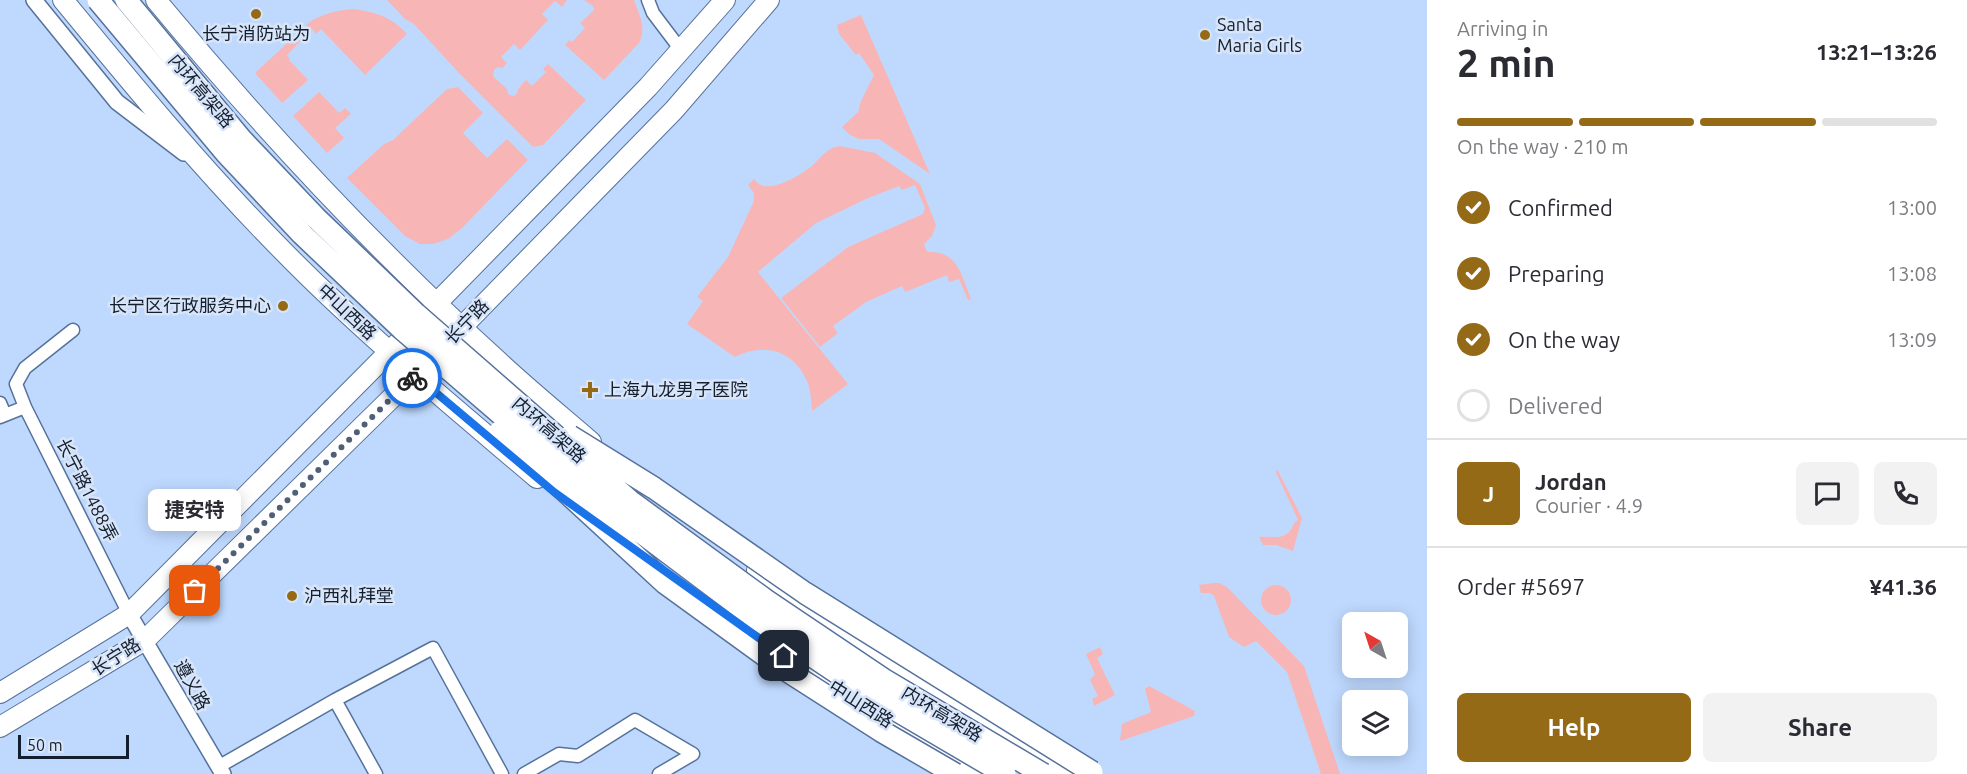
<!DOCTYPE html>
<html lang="en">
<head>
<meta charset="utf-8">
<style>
	:root { --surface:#fff; --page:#f2f2f3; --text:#2b2b33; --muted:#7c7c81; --line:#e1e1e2; --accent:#956a16 }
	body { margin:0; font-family:Ubuntu,"Noto Sans SC",sans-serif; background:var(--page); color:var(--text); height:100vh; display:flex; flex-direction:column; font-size:22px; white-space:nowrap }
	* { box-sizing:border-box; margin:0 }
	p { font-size:20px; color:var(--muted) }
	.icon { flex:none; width:33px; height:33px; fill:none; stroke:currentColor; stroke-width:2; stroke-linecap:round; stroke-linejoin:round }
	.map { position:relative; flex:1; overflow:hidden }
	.panel { display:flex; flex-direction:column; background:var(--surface); width:540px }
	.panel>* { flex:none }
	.needle { width:39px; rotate:321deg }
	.tools { position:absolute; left:1342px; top:612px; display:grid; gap:12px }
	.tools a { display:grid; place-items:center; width:66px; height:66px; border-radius:9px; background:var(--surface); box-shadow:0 3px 15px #0003; font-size:30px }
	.scale { position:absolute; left:18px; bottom:15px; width:111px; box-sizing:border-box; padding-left:6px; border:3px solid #131e2f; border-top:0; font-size:16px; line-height:21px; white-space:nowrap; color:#131e2f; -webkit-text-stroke:4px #d8e5f8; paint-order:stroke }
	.pin { position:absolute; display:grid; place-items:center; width:51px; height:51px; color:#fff; margin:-26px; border-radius:12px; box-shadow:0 3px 9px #0006 }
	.courier { position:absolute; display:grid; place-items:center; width:60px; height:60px; margin:-30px; border:4px solid #1a73e8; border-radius:50%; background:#fff; color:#222; box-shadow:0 2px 8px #0007 }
	.bubble { position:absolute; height:42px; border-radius:9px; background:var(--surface); box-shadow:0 3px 15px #0003; font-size:20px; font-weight:700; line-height:42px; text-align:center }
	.summary em { font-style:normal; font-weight:700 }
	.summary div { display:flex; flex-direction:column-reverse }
	.summary { display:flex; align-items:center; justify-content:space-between; height:102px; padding:0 30px }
	h1 { font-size:39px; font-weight:700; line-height:45px }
	.bar { display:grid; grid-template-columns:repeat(4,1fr); gap:9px 6px; align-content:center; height:72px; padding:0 30px }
	.bar i { height:8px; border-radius:4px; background:var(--line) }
	.bar .selected { background:var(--accent) }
	.bar p { grid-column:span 4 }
	.line { display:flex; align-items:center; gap:15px; padding:0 30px; border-top:2px solid var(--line) }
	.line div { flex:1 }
	.round { display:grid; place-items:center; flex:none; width:63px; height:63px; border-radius:9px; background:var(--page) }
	ol { padding:0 30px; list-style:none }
	li { display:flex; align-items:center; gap:18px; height:66px }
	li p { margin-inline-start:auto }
	li .icon { padding:6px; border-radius:50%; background:var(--accent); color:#fff; stroke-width:4 }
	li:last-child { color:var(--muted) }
	li i { width:33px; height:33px; border:3px solid var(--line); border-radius:50% }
	.button { display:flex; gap:12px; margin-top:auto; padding:12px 30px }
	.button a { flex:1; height:69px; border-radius:9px; background:var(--accent); color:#fff; font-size:24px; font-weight:700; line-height:69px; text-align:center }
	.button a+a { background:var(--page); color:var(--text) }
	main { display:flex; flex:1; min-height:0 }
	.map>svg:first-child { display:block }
	.green { fill:#f8b5b6 }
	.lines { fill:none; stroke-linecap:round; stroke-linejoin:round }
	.minor-casing { stroke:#56729c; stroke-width:15 }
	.tertiary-casing { stroke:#56729c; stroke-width:18 }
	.primary-casing { stroke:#56729c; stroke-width:22 }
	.minor { stroke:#fff; stroke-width:12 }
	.tertiary { stroke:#fff; stroke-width:15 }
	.primary { stroke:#fff; stroke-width:20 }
	.trunk-bridge-casing { stroke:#56729c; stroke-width:24; stroke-linecap:butt }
	.trunk-bridge { stroke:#fff; stroke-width:21 }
	.done { stroke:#4f5f77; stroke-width:6; stroke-dasharray:0 10.8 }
	.route { stroke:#1a73e8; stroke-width:8 }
	.poi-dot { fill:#956a16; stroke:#d8e5f8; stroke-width:2 }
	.labels { text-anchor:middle; stroke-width:5; stroke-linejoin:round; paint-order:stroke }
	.poi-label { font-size:18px; fill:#131e2f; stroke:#d8e5f8; text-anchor:start }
	.street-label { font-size:18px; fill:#131e2f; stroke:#d8e5f8 }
</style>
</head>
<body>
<main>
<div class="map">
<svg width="1427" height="774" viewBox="0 0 1427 774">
	<rect width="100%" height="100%" fill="#bfd9fe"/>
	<!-- green -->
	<path class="green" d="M387,0H567L562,7L555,1L542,14L548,20L520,50L514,44L501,57L507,63L503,68L498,67L494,70L493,76L507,89L508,94L513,96L517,94L518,89L526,80L532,86L546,72L543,69L548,64L586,100L543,145L533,147L459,73L414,24L405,19Z
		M584,0H634C639,14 647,28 639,43L604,80L565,45L569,40L572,42L585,28L580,23L594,10L593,6Z
		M353,9C376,12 392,17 407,34L365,75L321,29L316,34L312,29L287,55L290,59L289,60L308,80L282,103L255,73L311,21C325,13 338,10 353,9Z
		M861,15L930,174L879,139H859L850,135L842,127L858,112L861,101L874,75L859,53L856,55L839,34L837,25Z
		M458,87L483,113L463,133L487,158L507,139L528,160L462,228L448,239L433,244H420L405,236L347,178L384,144L393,140L447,89Z
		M319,92L339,113L345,108L351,114L335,128L344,138L327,153L293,116Z
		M840,146L875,153L920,184L936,225L932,236L924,244L927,252C958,250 961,275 971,299L968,300L959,279L949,282L947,275L905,292L902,286L866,302L833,326L838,333L820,347L781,298L848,247L923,214L925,208L915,185L902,190L899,186L866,199L816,223L758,272L848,384L812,411C811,401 811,389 806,379C792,349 762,343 735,357L687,324L703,301L697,297L728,257L754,201V193L748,185L754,179C756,181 758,184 761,185C775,191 803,174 813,165C822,156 827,148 840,146Z
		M1275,470L1278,471L1302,518L1293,551L1276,545H1263L1259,537C1269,536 1281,540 1289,532C1294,527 1292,523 1298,520Z
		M1213,583H1219L1227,587L1304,666L1340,774H1321L1287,672L1256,641L1244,647L1229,637L1214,596L1210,593H1201L1199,585Z
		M1261 600a15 15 0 1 1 30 0a15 15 0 1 1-30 0Z
		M1100,647L1103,654L1097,658L1115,695L1094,706L1092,699L1098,696L1090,680L1095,674L1086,654Z
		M1149,686L1195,711L1194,716L1120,741L1122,724L1151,712L1145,689Z"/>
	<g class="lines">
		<defs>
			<path id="minor" d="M648,0L653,13L681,50
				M0,403L5,415
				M25,407L16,384L25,368L73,330
				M0,417L25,407L129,614
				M335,700L433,648L502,774
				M218,767L335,700L376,774
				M524,774L559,754L578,756L635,720L693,754L659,774"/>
			<path id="tertiary" d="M34,0L117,102L184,153
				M129,614L223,774"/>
			<path id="primary" d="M63,0C133,85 203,170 281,249C361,331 450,404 537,478
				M156,0C262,128 376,250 499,362C529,390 561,416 591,442
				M429,311L648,87L725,0
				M757,570L825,624L1073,774
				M748,631L833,687L976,774
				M0,693L129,614L398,343
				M0,727L145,640L415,375L674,110L769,0"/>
		</defs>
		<!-- minor casing -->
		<use href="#minor" class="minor-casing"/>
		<!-- tertiary casing -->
		<use href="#tertiary" class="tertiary-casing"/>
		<!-- primary casing -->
		<use href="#primary" class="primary-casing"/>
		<!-- minor -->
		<use href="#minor" class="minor"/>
		<!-- tertiary -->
		<use href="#tertiary" class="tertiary"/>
		<!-- primary -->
		<use href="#primary" class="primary"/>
		<defs>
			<path id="trunk-bridge" d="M98,0L226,153L302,234L402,329L618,515L755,618L872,696L1005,774
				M126,0L241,139L316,218L416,314L630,501L767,601L883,679L1043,774
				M500,431L665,583L778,665L881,731L955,774
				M570,436L654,488L805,593L1092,772"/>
		</defs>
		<!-- trunk-bridge casing -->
		<use href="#trunk-bridge" class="trunk-bridge-casing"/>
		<!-- trunk-bridge -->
		<use href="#trunk-bridge" class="trunk-bridge"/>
	</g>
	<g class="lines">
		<!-- done -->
		<path class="done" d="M195,591L412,378"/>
		<!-- route -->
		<path class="route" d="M412,378L415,375L554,492L784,656"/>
	</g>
	<!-- markers -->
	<g class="poi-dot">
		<circle cx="256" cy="14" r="6"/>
		<circle cx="1205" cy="35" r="6"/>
		<circle cx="283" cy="306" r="6"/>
		<path d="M587 381h6v6h6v6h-6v6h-6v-6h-6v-6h6z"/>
		<circle cx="292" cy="596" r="6"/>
	</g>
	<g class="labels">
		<!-- poi labels -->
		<g class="poi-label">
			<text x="1217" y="31">Santa<tspan x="1217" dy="21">Maria Girls</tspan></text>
			<text x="256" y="40" text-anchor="middle">长宁消防站为</text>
			<text x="271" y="312" text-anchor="end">长宁区行政服务中心</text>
			<text x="604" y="396">上海九龙男子医院</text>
			<text x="304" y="602">沪西礼拜堂</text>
		</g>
		<!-- street labels -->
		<g class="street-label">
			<text transform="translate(201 91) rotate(50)" y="6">内环高架路</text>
			<text transform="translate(347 312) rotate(43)" y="6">中山西路</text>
			<text transform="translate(467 322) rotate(-46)" y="6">长宁路</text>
			<text transform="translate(549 430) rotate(41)" y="6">内环高架路</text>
			<text transform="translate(87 490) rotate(63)" y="6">长宁路1488弄</text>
			<text transform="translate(116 657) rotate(-32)" y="6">长宁路</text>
			<text transform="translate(192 685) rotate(61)" y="6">遵义路</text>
			<text transform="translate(861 704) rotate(32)" y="6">中山西路</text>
			<text transform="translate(942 714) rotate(31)" y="6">内环高架路</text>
		</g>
	</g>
</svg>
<div class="tools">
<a><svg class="needle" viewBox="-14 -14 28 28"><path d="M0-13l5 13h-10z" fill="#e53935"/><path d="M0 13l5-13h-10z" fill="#7c7c81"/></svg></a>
<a><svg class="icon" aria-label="layers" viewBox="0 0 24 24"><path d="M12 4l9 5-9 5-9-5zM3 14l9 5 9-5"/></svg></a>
</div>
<div class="scale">50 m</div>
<div class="pin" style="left:195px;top:591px;background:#ea580c"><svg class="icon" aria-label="bag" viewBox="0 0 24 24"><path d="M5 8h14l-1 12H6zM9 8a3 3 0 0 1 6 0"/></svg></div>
<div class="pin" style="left:784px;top:656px;background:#1f2937"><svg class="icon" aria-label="home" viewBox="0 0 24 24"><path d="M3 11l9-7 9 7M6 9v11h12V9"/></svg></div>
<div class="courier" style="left:412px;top:378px"><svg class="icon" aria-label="bike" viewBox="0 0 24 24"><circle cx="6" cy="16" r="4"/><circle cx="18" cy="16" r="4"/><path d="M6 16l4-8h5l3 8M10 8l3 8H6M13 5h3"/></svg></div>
<div class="bubble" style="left:148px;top:489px;width:93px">捷安特</div>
</div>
<section class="panel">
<div class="summary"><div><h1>2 min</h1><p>Arriving in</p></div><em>13:21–13:26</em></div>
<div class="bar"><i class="selected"></i><i class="selected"></i><i class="selected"></i><i></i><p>On the way · 210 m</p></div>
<ol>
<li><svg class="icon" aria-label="check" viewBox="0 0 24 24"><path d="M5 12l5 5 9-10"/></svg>Confirmed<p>13:00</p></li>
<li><svg class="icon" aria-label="check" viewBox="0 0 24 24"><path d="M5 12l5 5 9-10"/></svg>Preparing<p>13:08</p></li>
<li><svg class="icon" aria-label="check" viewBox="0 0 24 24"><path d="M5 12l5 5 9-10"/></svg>On the way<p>13:09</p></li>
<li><i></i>Delivered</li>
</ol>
<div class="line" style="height:108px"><b class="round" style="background:var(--accent);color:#fff">J</b><div><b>Jordan</b><p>Courier · 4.9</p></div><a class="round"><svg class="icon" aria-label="chat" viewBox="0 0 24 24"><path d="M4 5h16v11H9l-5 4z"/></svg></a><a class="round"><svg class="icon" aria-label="phone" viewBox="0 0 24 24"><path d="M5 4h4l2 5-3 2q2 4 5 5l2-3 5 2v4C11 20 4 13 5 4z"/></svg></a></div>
<div class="line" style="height:78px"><div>Order #5697</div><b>¥41.36</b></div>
<div class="button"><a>Help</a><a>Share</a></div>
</section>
</main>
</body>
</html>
